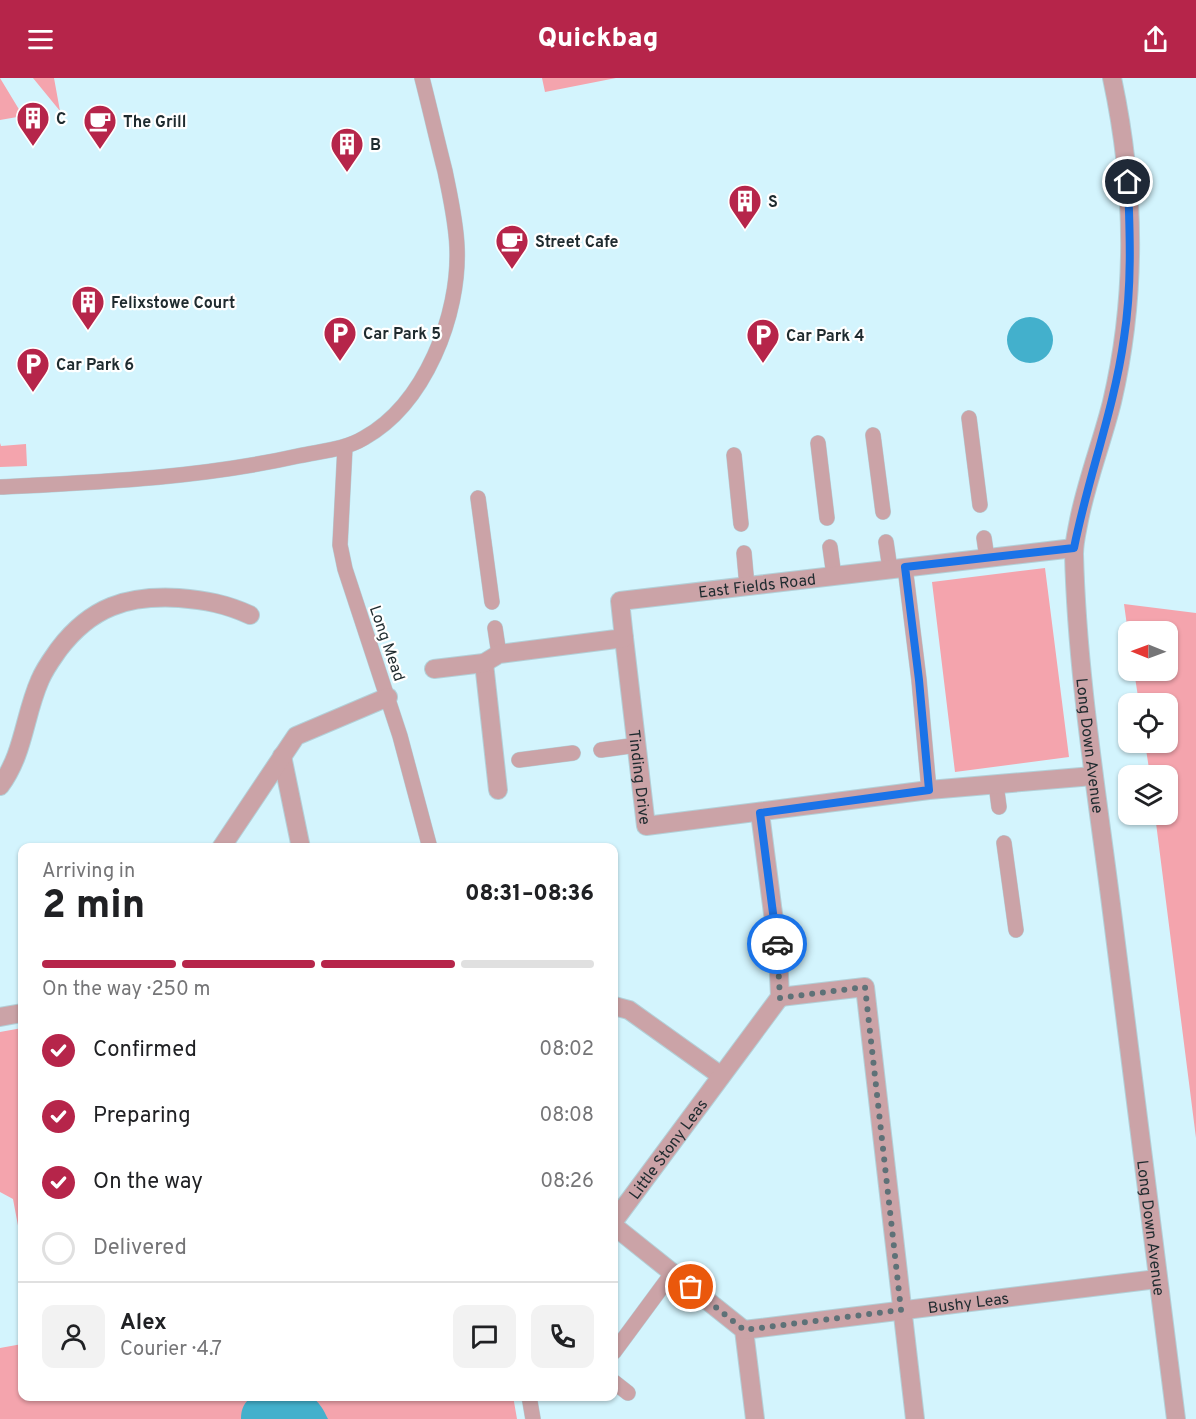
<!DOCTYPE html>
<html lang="en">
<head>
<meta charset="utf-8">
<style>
	:root { --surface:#fff; --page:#f2f2f2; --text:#202124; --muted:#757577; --line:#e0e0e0; --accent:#b6254a }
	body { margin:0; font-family:Overpass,sans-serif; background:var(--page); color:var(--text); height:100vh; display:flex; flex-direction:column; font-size:22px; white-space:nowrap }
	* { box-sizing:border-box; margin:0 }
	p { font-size:20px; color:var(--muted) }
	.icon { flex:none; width:33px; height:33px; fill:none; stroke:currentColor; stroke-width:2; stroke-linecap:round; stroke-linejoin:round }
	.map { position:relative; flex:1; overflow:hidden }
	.drawer { position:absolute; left:18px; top:765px; width:600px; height:558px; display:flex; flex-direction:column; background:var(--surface); border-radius:12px; box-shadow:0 2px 4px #0004 }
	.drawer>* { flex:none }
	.needle { width:39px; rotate:271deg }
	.buttons { position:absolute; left:1118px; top:543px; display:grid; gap:12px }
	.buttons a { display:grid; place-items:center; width:60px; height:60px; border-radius:12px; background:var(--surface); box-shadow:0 2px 4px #0004; font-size:30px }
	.pin { position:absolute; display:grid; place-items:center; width:51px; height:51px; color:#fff; margin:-26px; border:3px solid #fff; border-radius:50%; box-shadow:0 2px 6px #0007 }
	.courier { position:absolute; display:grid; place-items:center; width:60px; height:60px; margin:-30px; border:4px solid #1a73e8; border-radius:50%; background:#fff; color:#222; box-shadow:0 2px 8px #0007 }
	.head em { font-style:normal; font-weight:800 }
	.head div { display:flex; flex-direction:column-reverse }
	.head { display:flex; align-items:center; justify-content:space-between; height:102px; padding:0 24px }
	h1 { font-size:39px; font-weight:800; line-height:45px }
	.bar { display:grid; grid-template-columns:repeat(4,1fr); gap:9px 6px; align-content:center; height:72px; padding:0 24px }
	.bar i { height:8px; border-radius:4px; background:var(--line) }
	.bar .selected { background:var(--accent) }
	.bar p { grid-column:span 4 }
	.line { display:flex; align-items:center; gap:15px; padding:0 24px; border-top:2px solid var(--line) }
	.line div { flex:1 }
	.round { display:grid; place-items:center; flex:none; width:63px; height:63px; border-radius:12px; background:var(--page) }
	ol { padding:0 24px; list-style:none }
	li { display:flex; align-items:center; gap:18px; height:66px }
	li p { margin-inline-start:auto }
	li .icon { padding:6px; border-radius:50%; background:var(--accent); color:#fff; stroke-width:4 }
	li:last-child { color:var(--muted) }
	li i { width:33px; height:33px; border:3px solid var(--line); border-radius:50% }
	header { display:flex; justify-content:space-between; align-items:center; height:78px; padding:0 24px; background:var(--accent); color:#fff; font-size:27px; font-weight:800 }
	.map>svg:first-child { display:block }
	.green { fill:#f4a4ad }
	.water { fill:#43b0cc }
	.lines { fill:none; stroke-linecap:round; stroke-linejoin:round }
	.service-casing { stroke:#b3d0d8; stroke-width:16 }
	.minor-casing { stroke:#b3d0d8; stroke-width:20 }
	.tertiary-casing { stroke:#b3d0d8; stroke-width:20 }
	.service { stroke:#cba3a7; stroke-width:15 }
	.minor { stroke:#cba3a7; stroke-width:18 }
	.tertiary { stroke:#cba3a7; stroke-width:18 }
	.done { stroke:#5e7177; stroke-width:6; stroke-dasharray:0 10.8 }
	.route { stroke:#1a73e8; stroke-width:8 }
	.labels { text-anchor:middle; stroke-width:4.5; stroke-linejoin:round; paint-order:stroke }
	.poi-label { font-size:16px; font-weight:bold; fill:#1f2b2f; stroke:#fff; text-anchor:start }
	.street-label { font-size:16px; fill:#1f2b2f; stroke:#fff }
</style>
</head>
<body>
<header><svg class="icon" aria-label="menu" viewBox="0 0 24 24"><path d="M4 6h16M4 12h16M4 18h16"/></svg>Quickbag<svg class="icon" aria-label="share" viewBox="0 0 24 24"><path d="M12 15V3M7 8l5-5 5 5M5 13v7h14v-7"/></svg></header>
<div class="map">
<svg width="1196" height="1341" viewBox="0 0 1196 1341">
	<rect width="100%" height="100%" fill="#d3f4fd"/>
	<!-- green -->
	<path class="green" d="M0,0L23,38L0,42Z
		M33,0H54L60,33Z
		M542,0H616L545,14Z
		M0,365L1,368L26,366L27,388L0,389Z
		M1045,490L1069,679L955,694L932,504Z
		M1124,526L1196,535V1060L1155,737L1167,736V698L1150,697L1145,665L1167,664V626L1139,625L1134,593L1167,592V554L1128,555Z
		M22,950V1169L13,1121L0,1114V954Z
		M22,1266V1318H513L517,1341H0V1270Z"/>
	<!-- water -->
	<path class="water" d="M1007 262a23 23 0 1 1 46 0a23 23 0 1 1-46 0Z
		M253,1318L310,1319C319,1322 324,1333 328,1341H241C241,1331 244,1324 253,1318Z"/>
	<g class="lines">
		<defs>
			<path id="service" d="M969,340L980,427
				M873,357L883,434
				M818,365L827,440
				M345,369L340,467L345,491L400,658L430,770
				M734,377L741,446
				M0,409C100,404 200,400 298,378C320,373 344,372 364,360C425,326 460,237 457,169C456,143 450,118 445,93C437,62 430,31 422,0
				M478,420L492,524
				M984,460L987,480
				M886,464L890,491
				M830,469L834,498
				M744,475L747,508
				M905,489L919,602L929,712
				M495,550L499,576
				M601,672L637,667
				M519,682L573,675
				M996,706L999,729
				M1004,765L1016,852
				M614,1274L673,1194
				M614,1304L628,1315
				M529,1318L533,1341"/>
			<g id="minor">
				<path id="s1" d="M624,560L646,748L929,712L1093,698"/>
				<path d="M484,585L498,712"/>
				<path id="s2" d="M434,591L484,585L499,576L624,560L620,523L1074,470"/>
				<path d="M282,678L301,770"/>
				<path d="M0,708C24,676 24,638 40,602C45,590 52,581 59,571C91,529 127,517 179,520C205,522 226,526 250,537"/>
				<path d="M221,770L296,658L388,619"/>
				<path d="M780,919L865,909L915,1341"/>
				<path d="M614,928L629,932L720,997"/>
				<path d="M0,939L22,935"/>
				<path id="s3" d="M614,1143L780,919L778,874L760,735"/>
				<path d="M614,1148L744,1252L755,1341"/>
				<path id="s4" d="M744,1252L1157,1201"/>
			</g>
			<g id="tertiary">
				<path id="s5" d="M1112,0C1135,107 1137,217 1112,324C1102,364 1087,402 1079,442C1077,453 1074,464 1074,476C1077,596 1097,715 1112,834C1133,1003 1154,1172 1176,1341"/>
			</g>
		</defs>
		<!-- service casing -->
		<use href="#service" class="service-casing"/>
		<!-- minor casing -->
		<use href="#minor" class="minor-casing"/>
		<!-- tertiary casing -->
		<use href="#tertiary" class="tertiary-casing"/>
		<!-- service -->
		<use href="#service" class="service"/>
		<!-- minor -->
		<use href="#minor" class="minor"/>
		<!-- tertiary -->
		<use href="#tertiary" class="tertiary"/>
	</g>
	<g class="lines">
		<!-- done -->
		<path class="done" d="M691,1209L744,1252L901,1232L865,909L780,920L777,866"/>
		<!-- route -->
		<path class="route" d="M777,866L760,735L929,712L919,602L905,489L1074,470C1088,399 1114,332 1124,260C1132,209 1130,156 1128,104"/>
	</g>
	<!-- icons -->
	<defs>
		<symbol id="building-pin" viewBox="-11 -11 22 30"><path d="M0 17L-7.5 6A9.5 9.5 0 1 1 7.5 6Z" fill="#b6254a" stroke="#fff"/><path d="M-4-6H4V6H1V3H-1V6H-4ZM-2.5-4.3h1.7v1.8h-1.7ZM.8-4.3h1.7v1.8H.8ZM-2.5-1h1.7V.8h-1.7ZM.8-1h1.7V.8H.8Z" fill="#fff"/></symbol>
		<symbol id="cafe-pin" viewBox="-11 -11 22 30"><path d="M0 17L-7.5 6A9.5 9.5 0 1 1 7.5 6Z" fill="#b6254a" stroke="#fff"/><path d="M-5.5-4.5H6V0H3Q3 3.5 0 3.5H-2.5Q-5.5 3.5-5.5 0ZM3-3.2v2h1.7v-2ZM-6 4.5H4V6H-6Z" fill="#fff"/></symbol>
		<symbol id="parking-pin" viewBox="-11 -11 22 30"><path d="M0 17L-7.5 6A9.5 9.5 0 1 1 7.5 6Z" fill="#b6254a" stroke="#fff"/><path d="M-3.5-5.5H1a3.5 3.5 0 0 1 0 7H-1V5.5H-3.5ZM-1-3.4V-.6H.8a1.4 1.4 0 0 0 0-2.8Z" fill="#fff"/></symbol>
	</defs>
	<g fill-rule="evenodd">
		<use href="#building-pin" x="14" y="21" width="38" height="52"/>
		<use href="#cafe-pin" x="81" y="24" width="38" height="52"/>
		<use href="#building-pin" x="328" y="47" width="38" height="52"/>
		<use href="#building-pin" x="726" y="104" width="38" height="52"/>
		<use href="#cafe-pin" x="493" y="144" width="38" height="52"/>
		<use href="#building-pin" x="69" y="205" width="38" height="52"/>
		<use href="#parking-pin" x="321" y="236" width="38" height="52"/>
		<use href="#parking-pin" x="744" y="238" width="38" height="52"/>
		<use href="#parking-pin" x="14" y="267" width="38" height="52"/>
	</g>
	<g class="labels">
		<!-- poi labels -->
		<g class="poi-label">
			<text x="56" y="46">C</text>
			<text x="123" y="49">The Grill</text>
			<text x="370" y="72">B</text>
			<text x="768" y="129">S</text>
			<text x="535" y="169">Street Cafe</text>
			<text x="111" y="230">Felixstowe Court</text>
			<text x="363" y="261">Car Park 5</text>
			<text x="786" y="263">Car Park 4</text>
			<text x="56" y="292">Car Park 6</text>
		</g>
		<!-- street labels -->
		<g class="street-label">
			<text dy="6" stroke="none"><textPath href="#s2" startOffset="369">East Fields Road</textPath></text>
			<text transform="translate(388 565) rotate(71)" y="6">Long Mead</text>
			<text dy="6" stroke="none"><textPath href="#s5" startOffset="676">Long Down Avenue</textPath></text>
			<text dy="6" stroke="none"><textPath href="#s1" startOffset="140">Tinding Drive</textPath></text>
			<text dy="6" stroke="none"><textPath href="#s3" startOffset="90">Little Stony Leas</textPath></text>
			<text dy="6" stroke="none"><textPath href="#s5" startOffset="1162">Long Down Avenue</textPath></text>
			<text dy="6" stroke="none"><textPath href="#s4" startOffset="226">Bushy Leas</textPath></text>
		</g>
	</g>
</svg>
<div class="buttons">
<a><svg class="needle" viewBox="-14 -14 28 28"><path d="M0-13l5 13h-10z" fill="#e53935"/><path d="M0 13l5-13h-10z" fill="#757577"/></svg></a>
<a><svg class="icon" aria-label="locate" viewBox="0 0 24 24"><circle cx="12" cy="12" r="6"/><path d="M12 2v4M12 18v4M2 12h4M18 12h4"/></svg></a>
<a><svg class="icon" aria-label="layers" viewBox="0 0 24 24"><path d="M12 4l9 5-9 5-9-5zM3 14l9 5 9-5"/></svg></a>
</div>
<div class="pin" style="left:691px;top:1209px;background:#ea580c"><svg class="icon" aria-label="bag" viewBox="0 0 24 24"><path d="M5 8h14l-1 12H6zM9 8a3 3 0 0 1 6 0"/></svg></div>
<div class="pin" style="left:1128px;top:104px;background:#1f2937"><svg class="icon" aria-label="home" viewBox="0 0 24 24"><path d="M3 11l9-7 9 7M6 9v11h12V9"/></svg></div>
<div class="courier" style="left:777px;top:866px"><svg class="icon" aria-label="car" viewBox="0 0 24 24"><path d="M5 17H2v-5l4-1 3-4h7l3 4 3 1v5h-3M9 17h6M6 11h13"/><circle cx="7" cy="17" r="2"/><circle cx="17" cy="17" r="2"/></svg></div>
<section class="drawer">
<div class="head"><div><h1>2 min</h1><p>Arriving in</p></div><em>08:31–08:36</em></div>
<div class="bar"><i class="selected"></i><i class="selected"></i><i class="selected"></i><i></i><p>On the way · 250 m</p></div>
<ol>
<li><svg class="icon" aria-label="check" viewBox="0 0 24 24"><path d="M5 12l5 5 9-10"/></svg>Confirmed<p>08:02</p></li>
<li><svg class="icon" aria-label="check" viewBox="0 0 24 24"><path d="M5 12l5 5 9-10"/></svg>Preparing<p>08:08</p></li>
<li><svg class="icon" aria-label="check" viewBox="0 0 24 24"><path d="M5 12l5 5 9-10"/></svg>On the way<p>08:26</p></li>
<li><i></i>Delivered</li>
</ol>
<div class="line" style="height:108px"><a class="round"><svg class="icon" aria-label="person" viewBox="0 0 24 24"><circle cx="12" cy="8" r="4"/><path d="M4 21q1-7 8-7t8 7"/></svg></a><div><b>Alex</b><p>Courier · 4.7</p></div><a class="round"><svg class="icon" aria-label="chat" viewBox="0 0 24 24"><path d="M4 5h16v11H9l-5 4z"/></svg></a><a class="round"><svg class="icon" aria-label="phone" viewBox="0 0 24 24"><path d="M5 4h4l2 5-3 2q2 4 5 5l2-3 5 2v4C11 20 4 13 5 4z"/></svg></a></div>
</section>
</div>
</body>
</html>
